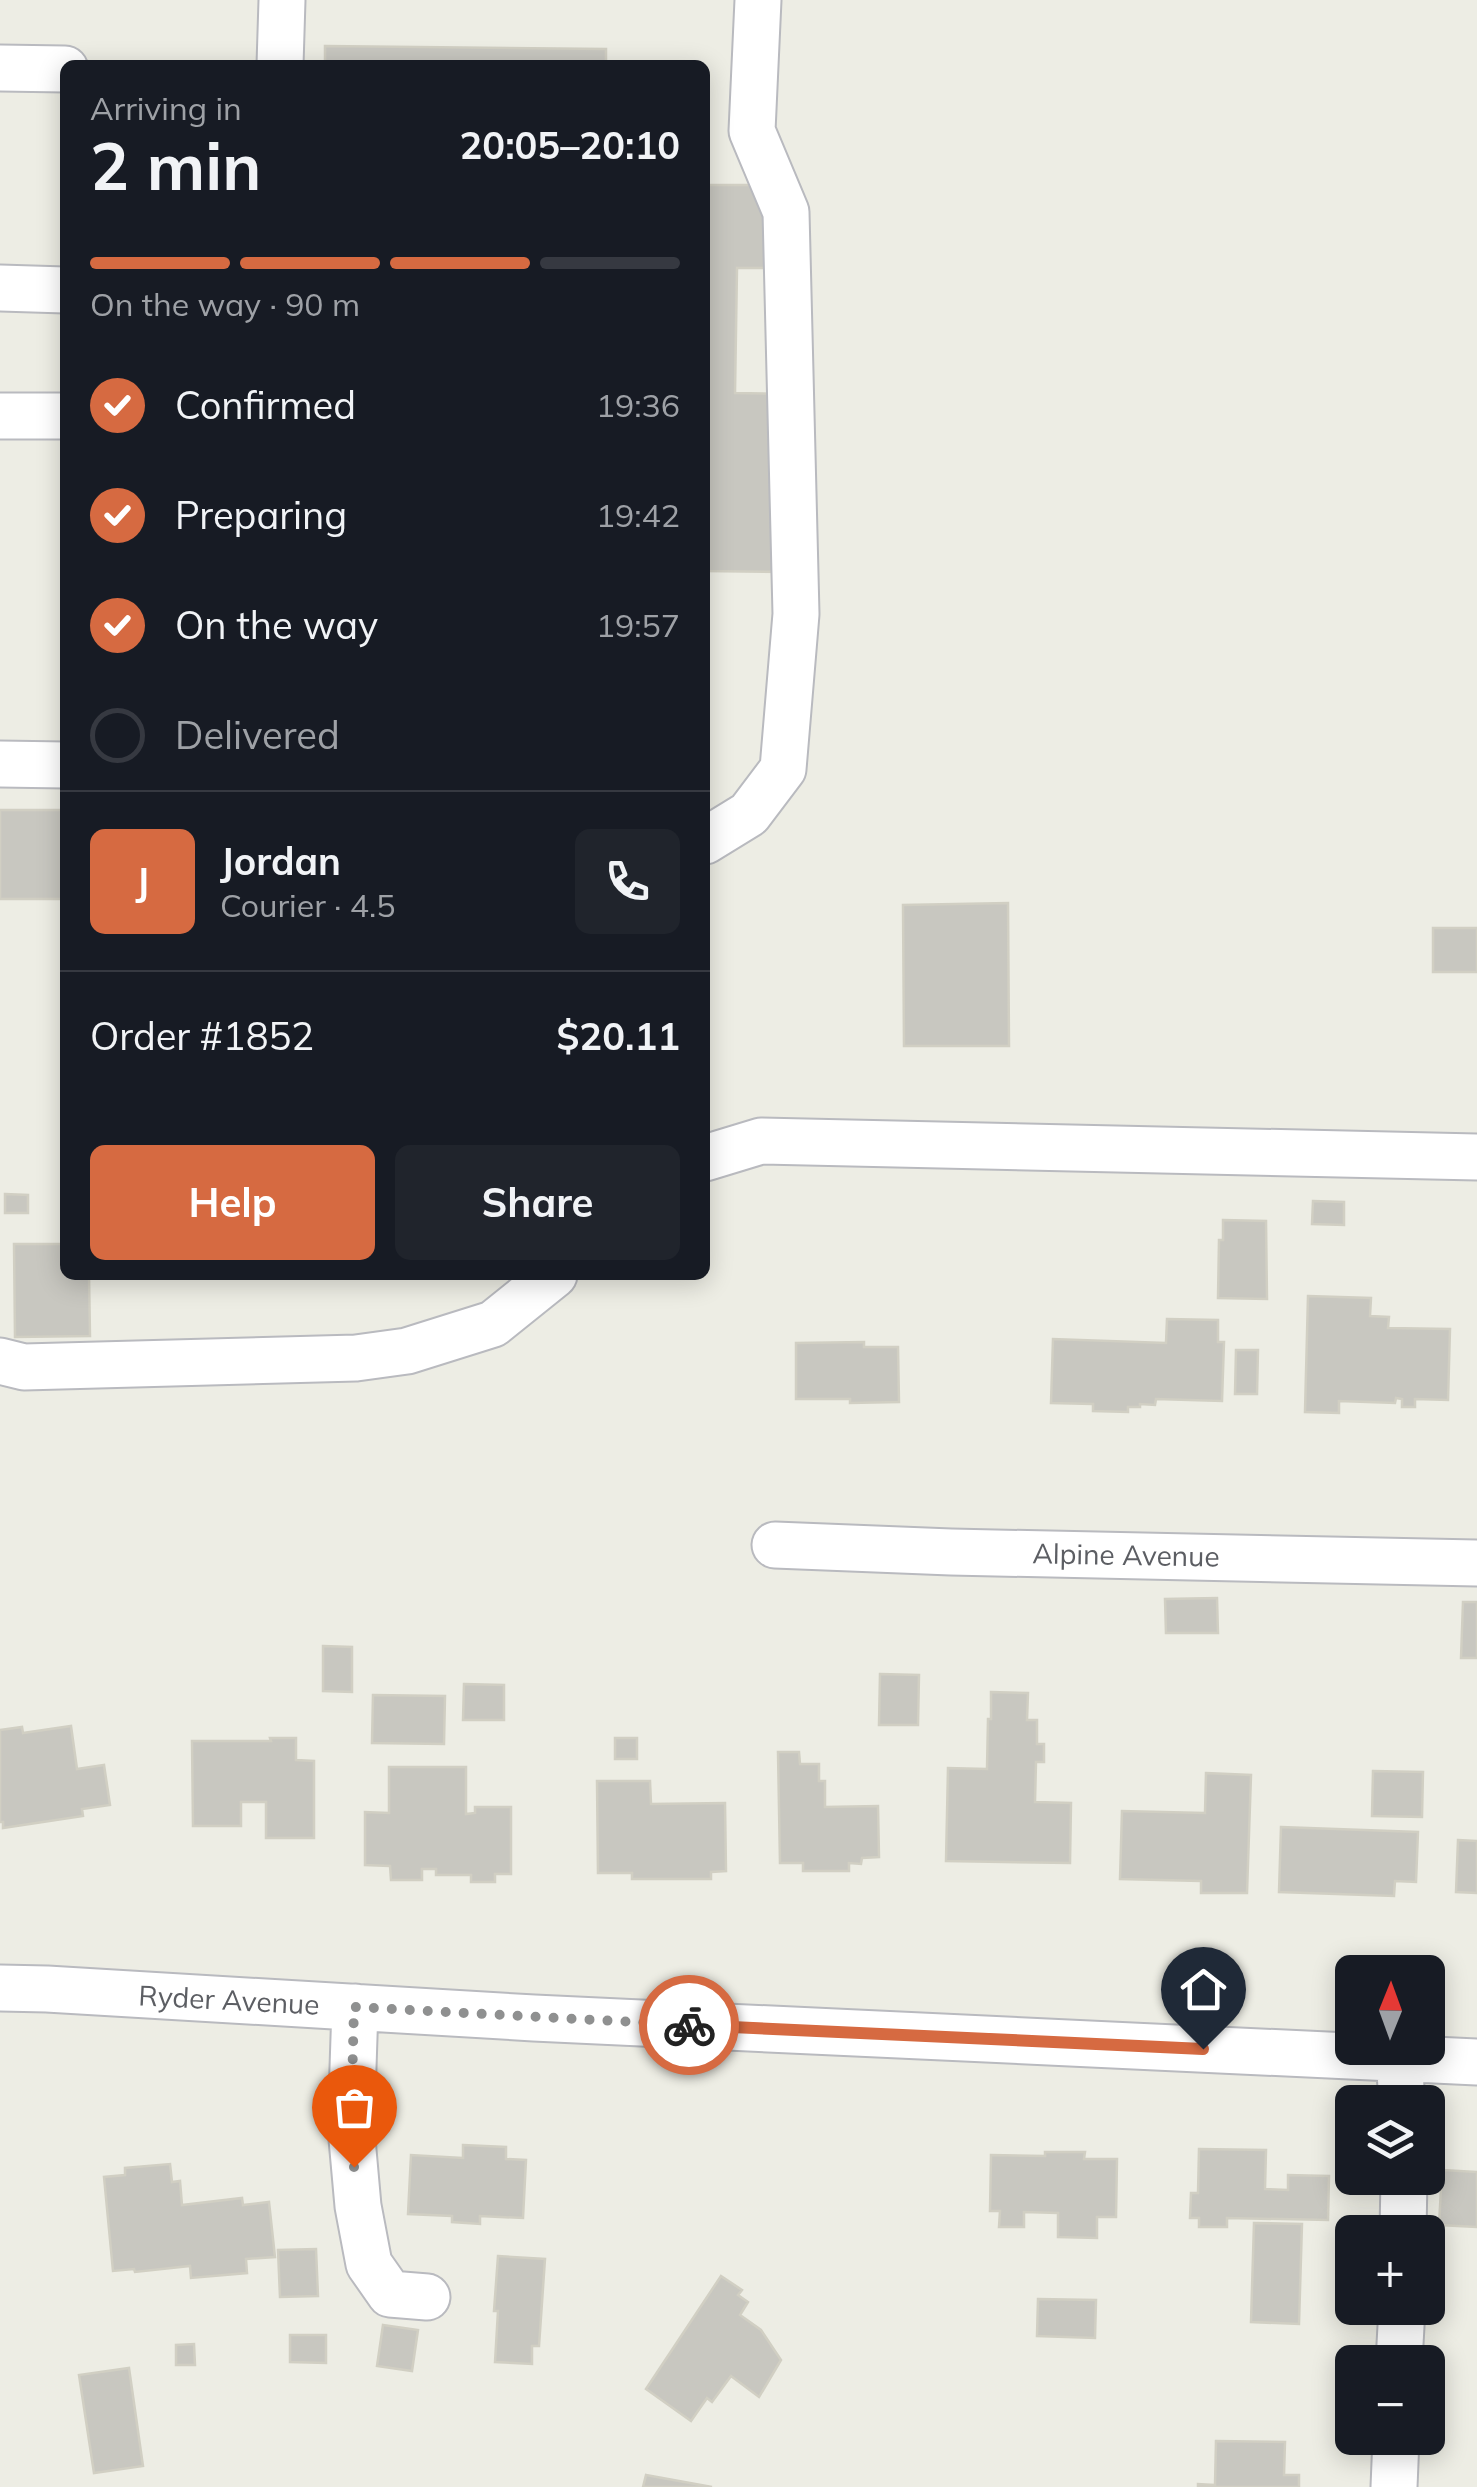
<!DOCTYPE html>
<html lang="en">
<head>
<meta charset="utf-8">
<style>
	:root { --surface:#171b24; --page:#20242c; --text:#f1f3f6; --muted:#9ea1a6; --line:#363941; --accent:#d66a41 }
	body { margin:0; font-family:Mulish,sans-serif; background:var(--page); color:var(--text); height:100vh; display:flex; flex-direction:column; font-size:38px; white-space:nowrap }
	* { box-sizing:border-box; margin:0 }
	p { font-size:32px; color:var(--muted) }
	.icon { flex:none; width:55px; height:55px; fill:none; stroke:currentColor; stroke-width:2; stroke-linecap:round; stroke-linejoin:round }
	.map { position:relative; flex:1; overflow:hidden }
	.side { position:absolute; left:60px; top:60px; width:650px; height:1220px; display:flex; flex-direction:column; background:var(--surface); border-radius:15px; box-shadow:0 5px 25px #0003 }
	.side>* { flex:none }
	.needle { width:65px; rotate:1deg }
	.fabs { position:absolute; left:1335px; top:1955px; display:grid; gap:20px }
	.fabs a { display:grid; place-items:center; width:110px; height:110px; border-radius:15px; background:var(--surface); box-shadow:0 5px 25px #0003; font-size:50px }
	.pin { position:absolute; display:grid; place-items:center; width:85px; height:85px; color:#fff; margin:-102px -42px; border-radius:50% 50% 50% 0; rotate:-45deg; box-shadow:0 0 10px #0007 }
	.pin .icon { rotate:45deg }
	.courier { position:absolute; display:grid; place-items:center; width:100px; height:100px; margin:-50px; border:8px solid #d66a41; border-radius:50%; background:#fff; color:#222; box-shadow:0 2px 12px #0007 }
	.summary em { font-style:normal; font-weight:700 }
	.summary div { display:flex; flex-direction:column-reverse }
	.summary { display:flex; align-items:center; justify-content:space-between; height:170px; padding:0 30px }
	h1 { font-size:65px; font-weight:700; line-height:75px }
	.bar { display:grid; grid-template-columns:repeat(4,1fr); gap:15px 10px; align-content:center; height:120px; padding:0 30px }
	.bar i { height:12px; border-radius:8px; background:var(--line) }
	.bar .current { background:var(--accent) }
	.bar p { grid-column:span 4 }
	.line { display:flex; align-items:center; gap:25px; padding:0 30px; border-top:2px solid var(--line) }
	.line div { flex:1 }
	.round { display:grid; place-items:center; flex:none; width:105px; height:105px; border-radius:15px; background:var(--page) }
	ol { padding:0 30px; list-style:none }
	li { display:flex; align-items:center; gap:30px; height:110px }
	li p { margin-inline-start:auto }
	li .icon { padding:10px; border-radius:50%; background:var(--accent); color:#fff; stroke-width:4 }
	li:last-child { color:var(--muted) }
	li i { width:55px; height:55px; border:5px solid var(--line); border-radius:50% }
	.action { display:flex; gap:20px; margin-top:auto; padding:20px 30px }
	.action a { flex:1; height:115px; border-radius:15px; background:var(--accent); color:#fff; font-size:40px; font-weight:700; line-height:115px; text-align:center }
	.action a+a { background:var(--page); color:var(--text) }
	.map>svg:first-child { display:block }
	.building { fill:#c8c7c0; stroke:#d1cfc3; stroke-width:2.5 }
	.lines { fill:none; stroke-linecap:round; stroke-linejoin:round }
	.minor-casing { stroke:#b9babf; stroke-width:49 }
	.minor { stroke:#fff; stroke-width:45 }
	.done { stroke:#8f9090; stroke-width:10; stroke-dasharray:0 18 }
	.route { stroke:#d66a41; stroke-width:12 }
	.labels { text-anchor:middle; stroke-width:8; stroke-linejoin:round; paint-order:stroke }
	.street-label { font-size:28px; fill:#5c5e63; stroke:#fff }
</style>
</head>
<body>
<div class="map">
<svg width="1477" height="2487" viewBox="0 0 1477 2487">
	<rect width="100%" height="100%" fill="#edede4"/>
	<!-- building -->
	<path class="building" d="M325,46L606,49V65H325Z
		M705,185H768V268H737L735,393L787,394L785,572L705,571Z
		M0,810H65V899H0Z
		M1008,903L1009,1046H904L903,905Z
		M1433,928H1477V972H1433Z
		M5,1194L28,1195V1213H5Z
		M1313,1201L1344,1202V1225L1312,1224Z
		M1223,1220L1266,1221L1267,1299L1218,1298L1219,1240H1223Z
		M14,1244H65V1275H89L90,1336L15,1337Z
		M1308,1296L1371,1298L1370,1316L1389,1317L1388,1328L1450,1329L1448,1400L1415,1399V1407H1402V1399L1396,1398L1395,1403L1339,1401V1413L1305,1412Z
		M1167,1319L1218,1320V1342H1224L1222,1401L1156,1399L1155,1405L1140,1404V1407H1128V1412L1093,1411V1404L1051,1403L1053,1339L1166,1343Z
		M864,1342V1347H898L899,1402L850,1403V1399H796V1343Z
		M1236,1350H1258L1257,1394H1235Z
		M1217,1598L1218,1633H1166L1165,1599Z
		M1463,1602H1477V1658H1461Z
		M323,1646L352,1647V1692L323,1691Z
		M880,1674L919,1675L918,1725H879Z
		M464,1684L504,1685V1720H463Z
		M991,1692L1028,1693L1027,1720H1037V1744H1044V1762H1036L1035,1802L1071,1803L1070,1863L946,1861L948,1768L987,1769L988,1719H991Z
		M373,1695L445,1696L444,1744L372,1743Z
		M71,1726L77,1769L104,1765L110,1805L82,1809L83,1816L3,1828V1822H0V1730L22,1727L23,1733Z
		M270,1738H296V1760L314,1761V1838H266V1802H241V1826H193L192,1741H271Z
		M615,1738H637V1759H615Z
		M778,1752H799L800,1764H819V1781H825V1807L878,1806L879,1857L862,1858L861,1864L849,1863V1871H803V1863H780Z
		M389,1767H466V1814L475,1813V1807H511V1874H495V1882H471V1875H436V1869H422V1880H391L390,1866L365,1865V1812L389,1813Z
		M1373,1771L1423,1772L1422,1817L1372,1816Z
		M1206,1773L1251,1775L1247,1893H1201V1881L1120,1879L1122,1811L1205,1813Z
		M597,1781H650L651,1804L725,1803L726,1871L711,1872V1879H632V1873H598Z
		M1281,1827L1418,1832L1416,1882L1395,1881L1394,1896L1279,1892Z
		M1458,1840L1477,1841V1893L1456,1892Z
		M463,2145L506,2147V2159L526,2160L523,2218L480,2216V2224L452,2222V2216L408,2214L411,2155L463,2158Z
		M1199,2149L1266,2150L1265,2189L1288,2190V2175L1329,2176L1328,2220L1227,2218V2227H1199V2218H1190L1191,2193H1198Z
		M1045,2152H1085L1084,2159H1117L1116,2217H1097V2238L1058,2237V2213L1024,2212V2227H999L1000,2211H990L991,2155L1045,2156Z
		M170,2164L172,2182L180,2181L182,2205L242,2198L243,2205L269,2202L275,2257L246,2259L247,2273L191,2278L190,2266L135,2272L134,2269L113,2271L104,2177L125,2175V2168Z
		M1442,2170L1477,2172V2227L1439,2225Z
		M1254,2223L1302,2224L1299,2324L1251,2322Z
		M316,2249L318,2296L280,2297L278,2250Z
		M498,2256L545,2259L539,2346H532V2364L495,2362L498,2311H494Z
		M721,2276L742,2290L738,2295L748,2302L740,2315L761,2330L781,2360L759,2397L731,2376L712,2402L707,2398L691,2421L646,2389Z
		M1038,2299L1096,2300L1095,2338L1037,2336Z
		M383,2325L418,2330L412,2371L377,2366Z
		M290,2335H326V2363L290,2362Z
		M194,2344L195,2365H176V2345Z
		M129,2368L143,2466L94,2473L79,2375Z
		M1216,2441L1285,2442L1284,2475H1299V2487H1198V2484L1215,2485Z
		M646,2475L712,2487H643Z"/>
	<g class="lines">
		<defs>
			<path id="minor" d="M280,65L282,0
				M0,68L65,69
				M0,288L65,290
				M0,416H65
				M0,764L65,765
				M705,841L749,814L783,769L796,614L786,212L752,131L758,0
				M705,1158L761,1141L1477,1157
				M0,1361L24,1367L356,1358L407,1351L493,1324L554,1275
				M775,1545L951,1552L1477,1563
				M0,1988L47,1989L534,2018L1477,2062
				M355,2007L351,2128L358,2206L369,2264L390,2294L427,2297
				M1399,2058L1402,2102
				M1403,2232L1404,2178
				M1399,2362L1402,2308
				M1394,2487L1396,2438"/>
		</defs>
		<!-- minor casing -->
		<use href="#minor" class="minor-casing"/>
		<!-- minor -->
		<use href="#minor" class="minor"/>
	</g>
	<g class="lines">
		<!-- done -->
		<path class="done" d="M354,2167L351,2128L354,2007L689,2025"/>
		<!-- route -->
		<path class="route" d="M689,2025L1203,2049"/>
	</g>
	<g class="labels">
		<!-- street labels -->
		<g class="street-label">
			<text transform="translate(1126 1555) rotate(1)" y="10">Alpine Avenue</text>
			<text transform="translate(229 2000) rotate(3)" y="10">Ryder Avenue</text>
		</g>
	</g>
</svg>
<div class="fabs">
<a><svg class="needle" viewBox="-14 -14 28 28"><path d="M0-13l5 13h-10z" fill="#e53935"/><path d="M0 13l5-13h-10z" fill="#9ea1a6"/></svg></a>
<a><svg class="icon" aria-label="layers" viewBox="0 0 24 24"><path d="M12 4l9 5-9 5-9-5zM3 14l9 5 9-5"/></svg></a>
<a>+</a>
<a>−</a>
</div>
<div class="pin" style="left:354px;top:2167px;background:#ea580c"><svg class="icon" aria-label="bag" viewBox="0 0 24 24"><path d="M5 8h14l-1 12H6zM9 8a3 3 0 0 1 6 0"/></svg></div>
<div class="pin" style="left:1203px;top:2049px;background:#1f2937"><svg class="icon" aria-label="home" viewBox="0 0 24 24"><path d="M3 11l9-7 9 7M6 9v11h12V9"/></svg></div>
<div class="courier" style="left:689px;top:2025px"><svg class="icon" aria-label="bike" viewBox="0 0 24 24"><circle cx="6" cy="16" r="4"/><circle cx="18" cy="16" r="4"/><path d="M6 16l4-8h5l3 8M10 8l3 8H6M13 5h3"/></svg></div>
<section class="side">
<div class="summary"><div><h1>2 min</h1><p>Arriving in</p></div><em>20:05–20:10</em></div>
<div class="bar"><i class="current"></i><i class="current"></i><i class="current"></i><i></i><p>On the way · 90 m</p></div>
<ol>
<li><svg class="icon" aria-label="check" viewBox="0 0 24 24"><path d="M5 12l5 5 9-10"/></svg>Confirmed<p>19:36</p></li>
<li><svg class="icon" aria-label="check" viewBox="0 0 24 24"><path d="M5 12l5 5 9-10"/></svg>Preparing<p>19:42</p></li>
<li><svg class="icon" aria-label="check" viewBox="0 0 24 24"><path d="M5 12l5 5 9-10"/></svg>On the way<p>19:57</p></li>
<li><i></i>Delivered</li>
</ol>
<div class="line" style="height:180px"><b class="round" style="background:var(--accent);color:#fff">J</b><div><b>Jordan</b><p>Courier · 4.5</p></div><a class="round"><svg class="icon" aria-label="phone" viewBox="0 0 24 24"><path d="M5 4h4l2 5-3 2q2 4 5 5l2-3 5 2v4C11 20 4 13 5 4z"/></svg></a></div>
<div class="line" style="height:130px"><div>Order #1852</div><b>$20.11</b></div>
<div class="action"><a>Help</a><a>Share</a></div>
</section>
</div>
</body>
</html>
